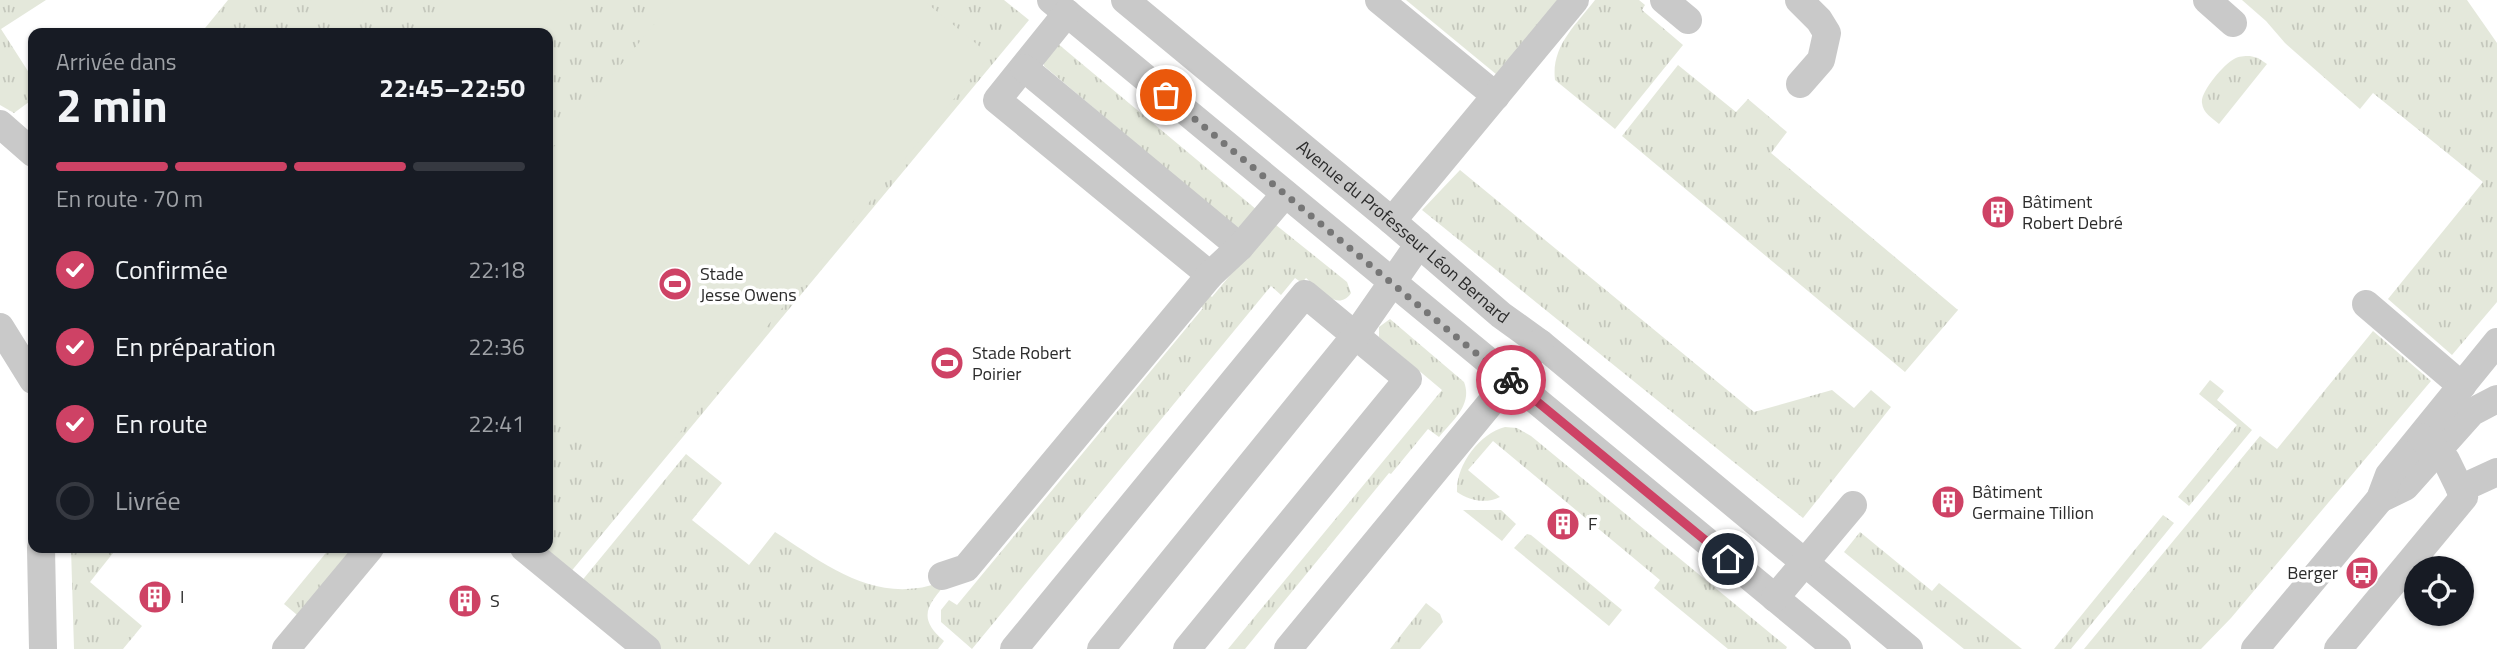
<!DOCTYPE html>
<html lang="fr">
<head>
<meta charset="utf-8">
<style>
	:root { --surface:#171b24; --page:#242831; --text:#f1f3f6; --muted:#9ea1a6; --line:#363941; --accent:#ce4265 }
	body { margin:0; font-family:"Titillium Web",sans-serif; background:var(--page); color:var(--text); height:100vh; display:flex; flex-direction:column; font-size:26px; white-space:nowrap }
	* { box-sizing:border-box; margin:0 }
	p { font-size:23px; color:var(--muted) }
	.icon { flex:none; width:38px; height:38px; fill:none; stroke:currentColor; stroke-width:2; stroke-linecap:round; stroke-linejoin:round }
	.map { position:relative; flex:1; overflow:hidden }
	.side { position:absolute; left:28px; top:28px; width:525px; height:525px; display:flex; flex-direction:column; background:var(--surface); border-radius:14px; box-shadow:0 2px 5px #0004 }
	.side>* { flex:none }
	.fabs { position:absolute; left:2404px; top:556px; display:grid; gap:14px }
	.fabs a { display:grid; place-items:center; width:70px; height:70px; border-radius:50%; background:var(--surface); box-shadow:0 2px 5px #0004; font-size:35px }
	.pin { position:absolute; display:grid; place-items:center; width:60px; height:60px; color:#fff; margin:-30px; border:4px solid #fff; border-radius:50%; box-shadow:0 2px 7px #0007 }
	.courier { position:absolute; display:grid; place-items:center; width:70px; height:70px; margin:-35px; border:5px solid #ce4265; border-radius:50%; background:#fff; color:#222; box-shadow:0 2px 9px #0007 }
	.headline em { font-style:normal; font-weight:700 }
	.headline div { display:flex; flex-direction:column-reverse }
	.headline { display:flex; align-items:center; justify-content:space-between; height:119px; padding:0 28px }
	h1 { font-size:46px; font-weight:700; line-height:52px }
	.bar { display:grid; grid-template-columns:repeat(4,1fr); gap:10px 7px; align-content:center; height:84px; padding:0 28px }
	.bar i { height:9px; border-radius:5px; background:var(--line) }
	.bar .current { background:var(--accent) }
	.bar p { grid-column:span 4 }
	ol { padding:0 28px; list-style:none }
	li { display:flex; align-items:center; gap:21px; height:77px }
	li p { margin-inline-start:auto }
	li .icon { padding:7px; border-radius:50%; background:var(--accent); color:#fff; stroke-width:4 }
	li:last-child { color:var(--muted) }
	li i { width:38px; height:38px; border:4px solid var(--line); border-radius:50% }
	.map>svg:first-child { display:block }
	.grass { fill:url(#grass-tufts) }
	.garden { fill:#e4e8db }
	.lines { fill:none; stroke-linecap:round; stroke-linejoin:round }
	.minor { stroke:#c9c9c9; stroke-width:28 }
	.done { stroke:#767676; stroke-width:7; stroke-dasharray:0 12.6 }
	.route { stroke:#ce4265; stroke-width:9 }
	.labels { text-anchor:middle; stroke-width:7; stroke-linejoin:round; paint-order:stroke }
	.poi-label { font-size:18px; fill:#2c2c2c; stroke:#fff; text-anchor:start }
	.street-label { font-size:18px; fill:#2c2c2c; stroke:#fff }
</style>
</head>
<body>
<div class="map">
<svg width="2497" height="649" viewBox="0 0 2497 649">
	<defs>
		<pattern id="grass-tufts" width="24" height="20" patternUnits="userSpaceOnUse" patternTransform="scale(1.75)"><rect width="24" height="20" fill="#e4e8db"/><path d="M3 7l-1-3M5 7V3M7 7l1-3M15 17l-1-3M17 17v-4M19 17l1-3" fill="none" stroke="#c4c7bc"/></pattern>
	</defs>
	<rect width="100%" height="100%" fill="#fff"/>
	<!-- grass -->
	<path class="grass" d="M0,0H46L1,29L33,79V99L14,113L0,105Z
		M228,0H1004L1029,20L569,574L537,548H548V33H201Z
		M1406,0H1566L1502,79Z
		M1595,0H1639L1645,5L1642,10L1683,45L1615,129L1555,80C1551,46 1576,25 1595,0Z
		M2242,0H2467L2497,43V302L2452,355L2388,299L2483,182L2373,93L2360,109L2285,43L2266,21Z
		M1057,43L1257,210L1240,227H1235L1044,66V60Z
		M2250,56L2258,58L2267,64L2219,124C2212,118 2203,113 2202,103C2200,92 2224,64 2234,59C2239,56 2244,56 2250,56Z
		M1678,65L1736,112L1748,99L1787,132L1771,153L1958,310L1905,372L1622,136Z
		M1460,170L1754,412L1832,390L1854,408L1871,390L1891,407L1803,518L1422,210Z
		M1276,225L1347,282L1351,293C1338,313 1318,288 1306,278L1302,283L1295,278L1281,295L1271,286L972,649L941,622V610L949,600L957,605L1203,308L1196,302L1204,291L1212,297L1266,232Z
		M1390,319L1464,382C1473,405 1452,421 1439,437L1428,429L1391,474L1389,473L1245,649H1228L1442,390L1379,337V327Z
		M2373,331L2431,381L2231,618L2201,649H2084L2260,436L2277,449Z
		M2210,380L2224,391L2217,400L2252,430L2189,506L2178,497L2237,425L2199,394Z
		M1505,427L1517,428L1531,436L1787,647L1786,649H1728L1654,588L1660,580L1493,441L1468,470L1500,497C1486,504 1470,501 1457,492C1456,465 1479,434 1505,427Z
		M686,454L722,483L692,520L749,565L775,532C819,560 863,596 918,588C929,587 939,582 950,579C929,604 915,616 944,641L938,649H660L580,583Z
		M1463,510H1501L1516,524L1502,541Z
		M2163,515L2174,523L2071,649H2054Z
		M1860,532L1932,591L1939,583L2022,649H1964L1844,552Z
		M1527,534L1531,535L1622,610L1609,626L1514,548Z
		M71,548H117L90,582L142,626L123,649H74Z
		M330,548H361L302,619L284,604Z
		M1426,603L1440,614L1443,622L1420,649H1390Z"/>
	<!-- garden -->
	<path class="garden" d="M310,0H364L343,26Z
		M444,0H560L570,8L548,35V33H416Z
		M674,0H923L990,55L636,486L548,414V154Z"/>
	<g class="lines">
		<!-- minor -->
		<g class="minor">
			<path d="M1051,0L1837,649"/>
			<path id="s1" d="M1125,0L1392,221L1501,315L1540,343L1909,649"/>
			<path d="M1379,0L1496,96"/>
			<path d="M1664,0L1688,20"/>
			<path d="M1799,0L1819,20L1827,33L1821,60L1800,84"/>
			<path d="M2207,0L2233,23"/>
			<path d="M1067,13L997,100L1210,275"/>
			<path d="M1024,68L1240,247"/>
			<path d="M0,124L33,153"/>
			<path d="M1392,221L1575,0"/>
			<path d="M2366,304L2462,386"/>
			<path d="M0,327L33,380"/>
			<path d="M2460,489L2497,472"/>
			<path d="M2380,499L2405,487L2472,412L2497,399"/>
			<path d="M41,548L43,649"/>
			<path d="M524,548L647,649"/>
			<path d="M942,576L966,568L1210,275L1240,247L1285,194"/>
			<path d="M1775,598L1853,505"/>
			<path d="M286,649L370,548"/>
			<path d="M1014,649L1305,294L1408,379L1187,649"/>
			<path d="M1101,649L1355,336L1419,244"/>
			<path d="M1288,649L1540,343"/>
			<path d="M2255,649L2380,499L2389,475L2497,342"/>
			<path d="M2338,649L2464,497L2446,460L2421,437"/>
		</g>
	</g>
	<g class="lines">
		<!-- done -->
		<path class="done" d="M1166,95L1472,350L1511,380"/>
		<!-- route -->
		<path class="route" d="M1511,380L1728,559"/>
	</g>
	<!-- icons -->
	<defs>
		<symbol id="building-disc" viewBox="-11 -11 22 22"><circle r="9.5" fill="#ce4265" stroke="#fff"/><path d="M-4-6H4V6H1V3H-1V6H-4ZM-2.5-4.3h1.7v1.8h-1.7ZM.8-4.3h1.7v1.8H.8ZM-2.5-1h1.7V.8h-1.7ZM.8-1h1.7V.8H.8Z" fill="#fff"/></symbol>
		<symbol id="stadium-disc" viewBox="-11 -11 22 22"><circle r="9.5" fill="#ce4265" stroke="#fff"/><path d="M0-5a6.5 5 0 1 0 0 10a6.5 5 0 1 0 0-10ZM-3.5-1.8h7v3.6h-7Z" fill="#fff"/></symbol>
		<symbol id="bus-disc" viewBox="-11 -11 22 22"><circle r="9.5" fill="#ce4265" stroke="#fff"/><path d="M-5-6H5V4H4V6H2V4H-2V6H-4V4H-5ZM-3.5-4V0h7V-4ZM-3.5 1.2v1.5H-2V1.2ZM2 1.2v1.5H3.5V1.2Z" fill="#fff"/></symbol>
	</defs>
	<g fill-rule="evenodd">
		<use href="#building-disc" x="1979" y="193" width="38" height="38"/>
		<use href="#stadium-disc" x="656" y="265" width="38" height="38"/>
		<use href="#stadium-disc" x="928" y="344" width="38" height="38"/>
		<use href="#building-disc" x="1929" y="483" width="38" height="38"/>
		<use href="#building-disc" x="1544" y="505" width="38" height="38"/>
		<use href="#bus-disc" x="2343" y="554" width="38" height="38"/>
		<use href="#building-disc" x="136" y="578" width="38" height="38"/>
		<use href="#building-disc" x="446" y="582" width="38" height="38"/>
	</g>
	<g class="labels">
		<!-- poi labels -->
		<g class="poi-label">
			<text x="2022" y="208">Bâtiment<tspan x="2022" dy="21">Robert Debré</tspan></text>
			<text x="700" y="280">Stade<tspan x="700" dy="21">Jesse Owens</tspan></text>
			<text x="972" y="359">Stade Robert<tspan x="972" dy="21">Poirier</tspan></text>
			<text x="1972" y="498">Bâtiment<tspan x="1972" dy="21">Germaine Tillion</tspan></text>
			<text x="1588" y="530">F</text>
			<text x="2338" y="579" text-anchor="end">Berger</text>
			<text x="180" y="603">I</text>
			<text x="490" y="607">S</text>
		</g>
		<!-- street labels -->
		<g class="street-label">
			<text dy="6" stroke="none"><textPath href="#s1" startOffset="362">Avenue du Professeur Léon Bernard</textPath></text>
		</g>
	</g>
</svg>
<div class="fabs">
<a><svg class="icon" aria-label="locate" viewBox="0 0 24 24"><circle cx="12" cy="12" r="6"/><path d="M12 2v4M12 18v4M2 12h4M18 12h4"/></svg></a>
</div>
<div class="pin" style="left:1166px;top:95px;background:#ea580c"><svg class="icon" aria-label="bag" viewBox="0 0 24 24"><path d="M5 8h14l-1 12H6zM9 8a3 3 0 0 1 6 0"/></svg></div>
<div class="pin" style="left:1728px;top:559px;background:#1f2937"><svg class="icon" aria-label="home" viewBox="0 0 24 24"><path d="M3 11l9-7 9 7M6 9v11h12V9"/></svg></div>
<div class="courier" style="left:1511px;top:380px"><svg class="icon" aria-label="bike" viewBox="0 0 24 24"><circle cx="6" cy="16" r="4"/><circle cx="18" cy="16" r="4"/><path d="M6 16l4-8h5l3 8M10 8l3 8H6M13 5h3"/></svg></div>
<section class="side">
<div class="headline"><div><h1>2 min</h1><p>Arrivée dans</p></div><em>22:45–22:50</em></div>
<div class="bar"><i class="current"></i><i class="current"></i><i class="current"></i><i></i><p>En route · 70 m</p></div>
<ol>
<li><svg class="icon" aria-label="check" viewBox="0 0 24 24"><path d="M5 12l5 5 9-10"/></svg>Confirmée<p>22:18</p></li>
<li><svg class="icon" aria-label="check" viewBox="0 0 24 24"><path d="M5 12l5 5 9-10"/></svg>En préparation<p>22:36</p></li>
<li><svg class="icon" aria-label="check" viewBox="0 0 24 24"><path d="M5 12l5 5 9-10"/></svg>En route<p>22:41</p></li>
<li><i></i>Livrée</li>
</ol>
</section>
</div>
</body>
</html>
